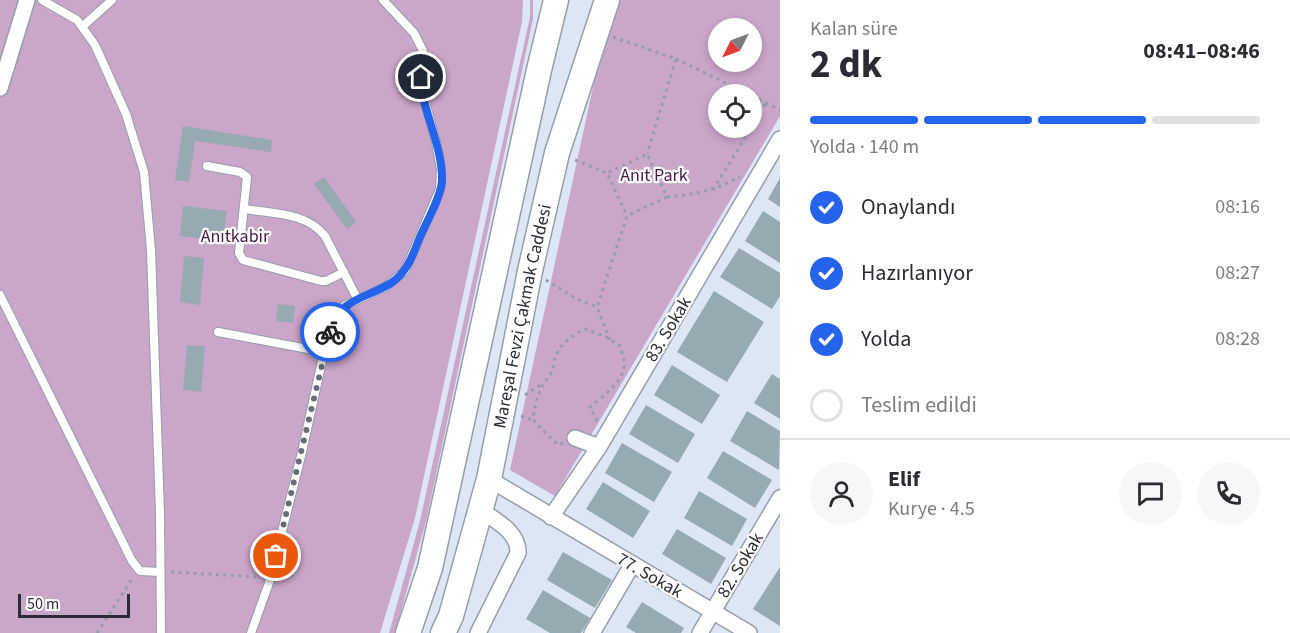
<!DOCTYPE html>
<html lang="tr">
<head>
<meta charset="utf-8">
<style>
	:root { --surface:#fff; --page:#f7f7f7; --text:#2b2b33; --muted:#7c7c81; --line:#e1e1e2; --accent:#2563eb }
	body { margin:0; font-family:"Source Sans 3",sans-serif; background:var(--page); color:var(--text); height:100vh; display:flex; flex-direction:column; font-size:22px; white-space:nowrap }
	* { box-sizing:border-box; margin:0 }
	p { font-size:20px; color:var(--muted) }
	.icon { flex:none; width:33px; height:33px; fill:none; stroke:currentColor; stroke-width:2; stroke-linecap:round; stroke-linejoin:round }
	.map { position:relative; flex:1; overflow:hidden }
	.details { display:flex; flex-direction:column; background:var(--surface); width:510px }
	.details>* { flex:none }
	.needle { width:39px; rotate:228deg }
	.buttons { position:absolute; left:708px; top:18px; display:grid; gap:12px }
	.buttons a { display:grid; place-items:center; width:54px; height:54px; border-radius:50%; background:var(--surface); box-shadow:0 3px 9px #0003; font-size:30px }
	.scale { position:absolute; left:18px; bottom:15px; width:112px; box-sizing:border-box; padding-left:6px; border:3px solid #2a2d33; border-top:0; font-size:16px; line-height:21px; white-space:nowrap; color:#2a2d33; -webkit-text-stroke:4px #fff; paint-order:stroke }
	.pin { position:absolute; display:grid; place-items:center; width:51px; height:51px; color:#fff; margin:-26px; border:3px solid #fff; border-radius:50%; box-shadow:0 2px 6px #0007 }
	.courier { position:absolute; display:grid; place-items:center; width:60px; height:60px; margin:-30px; border:4px solid #2563eb; border-radius:50%; background:#fff; color:#222; box-shadow:0 2px 8px #0007 }
	.summary em { font-style:normal; font-weight:700 }
	.summary div { display:flex; flex-direction:column-reverse }
	.summary { display:flex; align-items:center; justify-content:space-between; height:102px; padding:0 30px }
	h1 { font-size:39px; font-weight:700; line-height:45px }
	.bar { display:grid; grid-template-columns:repeat(4,1fr); gap:9px 6px; align-content:center; height:72px; padding:0 30px }
	.bar i { height:8px; border-radius:4px; background:var(--line) }
	.bar .current { background:var(--accent) }
	.bar p { grid-column:span 4 }
	.line { display:flex; align-items:center; gap:15px; padding:0 30px; border-top:2px solid var(--line) }
	.line div { flex:1 }
	.round { display:grid; place-items:center; flex:none; width:63px; height:63px; border-radius:32px; background:var(--page) }
	ol { padding:0 30px; list-style:none }
	li { display:flex; align-items:center; gap:18px; height:66px }
	li p { margin-inline-start:auto }
	li .icon { padding:6px; border-radius:50%; background:var(--accent); color:#fff; stroke-width:4 }
	li:last-child { color:var(--muted) }
	li i { width:33px; height:33px; border:3px solid var(--line); border-radius:50% }
	main { display:flex; flex:1; min-height:0 }
	.map>svg:first-child { display:block }
	.green { fill:#caa6c9; fill-rule:evenodd }
	.building { fill:#97a9b1 }
	.lines { fill:none; stroke-linecap:round; stroke-linejoin:round }
	.lane-casing { stroke:#959eac; stroke-width:10 }
	.street-casing { stroke:#959eac; stroke-width:18 }
	.primary-casing { stroke:#959eac; stroke-width:27 }
	.path { stroke:#959da8; stroke-width:3; stroke-dasharray:3 4.5; stroke-linecap:butt }
	.lane { stroke:#fff; stroke-width:8 }
	.street { stroke:#fff; stroke-width:15 }
	.primary { stroke:#fff; stroke-width:24 }
	.done { stroke:#686e77; stroke-width:6; stroke-dasharray:0 10.8 }
	.route { stroke:#2563eb; stroke-width:8 }
	.labels { text-anchor:middle; stroke-width:4.5; stroke-linejoin:round; paint-order:stroke }
	.park-label { font-size:18px; fill:#4a194b; stroke:#fff }
	.street-label { font-size:18px; fill:#2a2d33; stroke:#fff }
</style>
</head>
<body>
<main>
<div class="map">
<svg width="780" height="633" viewBox="0 0 780 633">
	<rect width="100%" height="100%" fill="#dce6f5"/>
	<!-- green -->
	<path class="green" d="M0,0H523L522,22L415,518L380,633H0Z
		M530,0H533V19L426,521L395,633H389L420,521L530,17Z
		M618,0H780V116L555,496L510,470L600,55ZM718,28H752V62H718ZM718,94H752V128H718Z"/>
	<!-- building -->
	<path class="building" d="M183,126L272,140L271,152L195,141L189,182L175,180Z
		M324,177L356,222L347,229L314,184Z
		M780,178V207L768,199Z
		M183,206L227,211L223,241L180,236Z
		M763,211L780,222V263L745,241Z
		M739,248L780,273V296L772,309L720,277Z
		M184,256L204,258L200,305L180,302Z
		M714,291L764,322L727,382L677,352Z
		M278,304L295,306L293,323L276,321Z
		M187,345L205,346L201,392L183,390Z
		M672,365L720,395L702,424L654,395Z
		M772,374L780,379V419L754,403Z
		M646,405L695,434L678,463L629,434Z
		M747,411L780,431L779,470L730,441Z
		M622,443L672,472L654,502L605,473Z
		M723,451L772,480L755,508L707,478Z
		M603,482L650,511L633,538L586,509Z
		M699,491L747,519L732,546L684,518Z
		M677,529L726,558L711,584L662,554Z
		M563,552L612,580L595,608L547,580Z
		M780,567V626L753,609Z
		M543,590L590,618L581,633H550L526,619Z
		M642,602L684,628L681,633H636L626,627Z"/>
	<g class="lines">
		<defs>
			<path id="lane" d="M42,0L77,20L95,45L126,114L144,172L151,250L160,513L161,633
				M83,26L112,0
				M207,166L240,172L247,177L239,253L243,260L321,281H326L344,272
				M245,209C273,214 306,212 325,236L357,298
				M0,295L132,561L140,571L160,572
				M218,332L324,352
				M251,633L269,583L302,452L324,352L331,327L344,306L385,287L405,271L440,189L441,169L436,142L421,87L423,51L414,33L383,0"/>
			<path id="street" d="M0,88L27,0
				M575,438L599,447
				M489,479L749,633
				M551,517L599,447L780,139
				M478,633L518,553C519,532 496,521 481,510
				M592,633L632,565
				M700,633L780,498"/>
			<g id="primary">
				<path d="M408,633L430,568L539,70L556,0"/>
				<path id="s1" d="M443,633L451,616L489,479L530,271L557,153L607,0"/>
			</g>
		</defs>
		<!-- lane casing -->
		<use href="#lane" class="lane-casing"/>
		<!-- street casing -->
		<use href="#street" class="street-casing"/>
		<!-- primary casing -->
		<use href="#primary" class="primary-casing"/>
		<!-- path -->
		<path class="path" d="M613,37L676,59L647,154
			M676,59L749,94
			M752,96L780,110
			M752,126L766,103
			M575,160L607,173
			M713,190L751,128
			M667,197C699,194 711,191 740,177
			M546,280L577,299L597,307
			M610,340L597,307L627,216L667,197L647,154L607,173L627,216
			M525,395L540,385
			M521,416L533,420
			M563,443L558,445L533,420C535,400 540,386 553,371C552,351 568,337 585,329L606,337L620,346C621,350 623,356 624,360C627,380 603,396 590,407L598,423
			M171,572L260,577
			M97,633L132,579"/>
		<!-- lane -->
		<use href="#lane" class="lane"/>
		<!-- street -->
		<use href="#street" class="street"/>
		<!-- primary -->
		<use href="#primary" class="primary"/>
	</g>
	<g class="lines">
		<!-- done -->
		<path class="done" d="M276,556L330,332"/>
		<!-- route -->
		<path class="route" d="M330,332C341,297 364,300 391,283C408,272 413,254 420,237C427,221 441,197 442,181C443,145 421,110 421,77"/>
	</g>
	<g class="labels">
		<!-- park labels -->
		<g class="park-label">
			<text x="654" y="181">Anıt Park</text>
			<text x="235" y="242">Anıtkabir</text>
		</g>
		<!-- street labels -->
		<g class="street-label">
			<text dy="6" stroke="none"><textPath href="#s1" startOffset="327">Mareşal Fevzi Çakmak Caddesi</textPath></text>
			<text transform="translate(668 329) rotate(-59)" y="6">83. Sokak</text>
			<text transform="translate(740 565) rotate(-59)" y="6">82. Sokak</text>
			<text transform="translate(650 575) rotate(30)" y="6">77. Sokak</text>
		</g>
	</g>
</svg>
<div class="buttons">
<a><svg class="needle" viewBox="-14 -14 28 28"><path d="M0-13l5 13h-10z" fill="#e53935"/><path d="M0 13l5-13h-10z" fill="#7c7c81"/></svg></a>
<a><svg class="icon" aria-label="locate" viewBox="0 0 24 24"><circle cx="12" cy="12" r="6"/><path d="M12 2v4M12 18v4M2 12h4M18 12h4"/></svg></a>
</div>
<div class="scale">50 m</div>
<div class="pin" style="left:276px;top:556px;background:#ea580c"><svg class="icon" aria-label="bag" viewBox="0 0 24 24"><path d="M5 8h14l-1 12H6zM9 8a3 3 0 0 1 6 0"/></svg></div>
<div class="pin" style="left:421px;top:77px;background:#1f2937"><svg class="icon" aria-label="home" viewBox="0 0 24 24"><path d="M3 11l9-7 9 7M6 9v11h12V9"/></svg></div>
<div class="courier" style="left:330px;top:332px"><svg class="icon" aria-label="bike" viewBox="0 0 24 24"><circle cx="6" cy="16" r="4"/><circle cx="18" cy="16" r="4"/><path d="M6 16l4-8h5l3 8M10 8l3 8H6M13 5h3"/></svg></div>
</div>
<section class="details">
<div class="summary"><div><h1>2 dk</h1><p>Kalan süre</p></div><em>08:41–08:46</em></div>
<div class="bar"><i class="current"></i><i class="current"></i><i class="current"></i><i></i><p>Yolda · 140 m</p></div>
<ol>
<li><svg class="icon" aria-label="check" viewBox="0 0 24 24"><path d="M5 12l5 5 9-10"/></svg>Onaylandı<p>08:16</p></li>
<li><svg class="icon" aria-label="check" viewBox="0 0 24 24"><path d="M5 12l5 5 9-10"/></svg>Hazırlanıyor<p>08:27</p></li>
<li><svg class="icon" aria-label="check" viewBox="0 0 24 24"><path d="M5 12l5 5 9-10"/></svg>Yolda<p>08:28</p></li>
<li><i></i>Teslim edildi</li>
</ol>
<div class="line" style="height:108px"><a class="round"><svg class="icon" aria-label="person" viewBox="0 0 24 24"><circle cx="12" cy="8" r="4"/><path d="M4 21q1-7 8-7t8 7"/></svg></a><div><b>Elif</b><p>Kurye · 4.5</p></div><a class="round"><svg class="icon" aria-label="chat" viewBox="0 0 24 24"><path d="M4 5h16v11H9l-5 4z"/></svg></a><a class="round"><svg class="icon" aria-label="phone" viewBox="0 0 24 24"><path d="M5 4h4l2 5-3 2q2 4 5 5l2-3 5 2v4C11 20 4 13 5 4z"/></svg></a></div>
</section>
</main>
</body>
</html>
